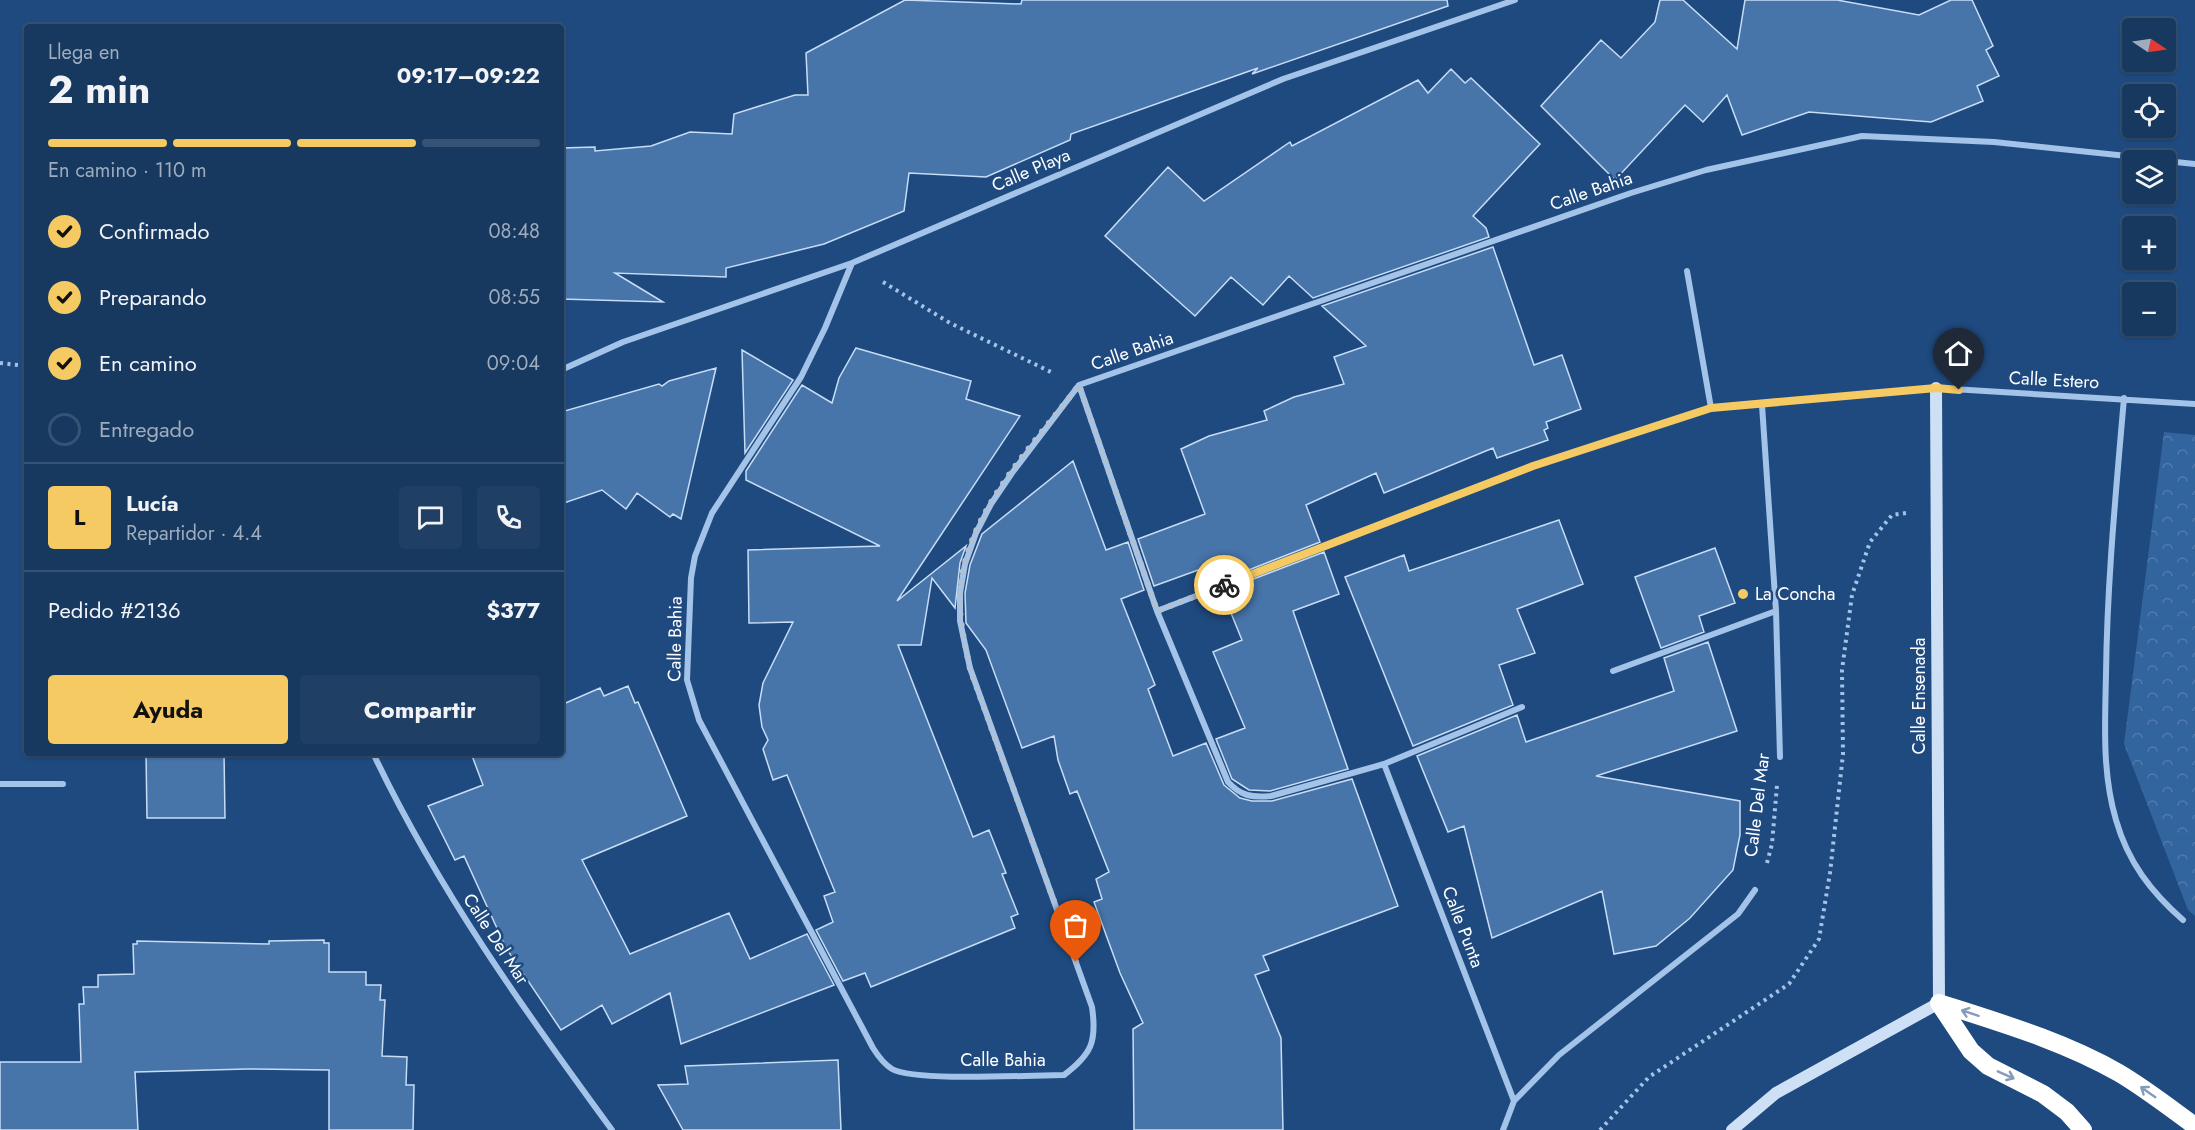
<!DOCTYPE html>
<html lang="es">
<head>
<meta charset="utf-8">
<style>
	:root { --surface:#17385f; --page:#203f65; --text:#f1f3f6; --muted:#9eacbd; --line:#365274; --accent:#f6ca63 }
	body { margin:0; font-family:Jost,sans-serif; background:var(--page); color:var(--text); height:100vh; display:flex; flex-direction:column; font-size:22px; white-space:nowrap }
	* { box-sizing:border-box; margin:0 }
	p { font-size:20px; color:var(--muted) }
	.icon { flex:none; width:33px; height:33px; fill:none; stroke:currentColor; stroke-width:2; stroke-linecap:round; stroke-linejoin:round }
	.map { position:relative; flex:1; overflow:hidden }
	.panel { position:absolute; left:24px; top:24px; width:540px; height:732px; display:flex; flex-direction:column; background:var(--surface); border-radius:6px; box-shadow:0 2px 4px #0004,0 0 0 2px var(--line) }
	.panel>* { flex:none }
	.needle { width:39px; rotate:103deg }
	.controls { position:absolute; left:2122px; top:18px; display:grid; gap:12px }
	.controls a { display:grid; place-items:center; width:54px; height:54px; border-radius:6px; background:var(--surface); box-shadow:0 2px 4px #0004,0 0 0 2px var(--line); font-size:30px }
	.pin { position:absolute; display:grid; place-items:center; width:51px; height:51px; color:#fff; margin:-62px -26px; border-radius:50% 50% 50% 0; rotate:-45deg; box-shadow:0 0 6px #0007 }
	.pin .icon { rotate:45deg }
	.courier { position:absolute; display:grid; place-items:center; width:60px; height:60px; margin:-30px; border:4px solid #f6ca63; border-radius:50%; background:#fff; color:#222; box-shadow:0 2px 8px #0007 }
	.overview em { font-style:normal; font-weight:700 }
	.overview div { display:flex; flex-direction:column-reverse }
	.overview { display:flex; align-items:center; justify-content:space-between; height:102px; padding:0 24px }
	h1 { font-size:39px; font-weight:700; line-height:45px }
	.bar { display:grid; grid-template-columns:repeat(4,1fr); gap:9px 6px; align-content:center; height:72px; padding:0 24px }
	.bar i { height:8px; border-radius:4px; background:var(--line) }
	.bar .active { background:var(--accent) }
	.bar p { grid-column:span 4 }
	.line { display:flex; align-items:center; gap:15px; padding:0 24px; border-top:2px solid var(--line) }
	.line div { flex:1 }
	.round { display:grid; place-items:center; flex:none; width:63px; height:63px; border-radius:6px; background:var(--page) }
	ol { padding:0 24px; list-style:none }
	li { display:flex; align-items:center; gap:18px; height:66px }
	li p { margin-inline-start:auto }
	li .icon { padding:6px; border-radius:50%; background:var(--accent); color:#111; stroke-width:4 }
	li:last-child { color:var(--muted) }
	li i { width:33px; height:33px; border:3px solid var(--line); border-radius:50% }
	.button { display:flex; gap:12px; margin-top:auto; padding:12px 24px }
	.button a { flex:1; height:69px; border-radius:6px; background:var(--accent); color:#111; font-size:24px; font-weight:700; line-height:69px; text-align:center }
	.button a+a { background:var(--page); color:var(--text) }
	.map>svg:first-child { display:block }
	.park { fill:url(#park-crowns) }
	.building { fill:#4774a9; stroke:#c7ddf6; stroke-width:1.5 }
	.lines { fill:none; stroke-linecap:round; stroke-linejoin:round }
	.path { stroke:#a3c3e8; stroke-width:4; stroke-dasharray:3 4.5; stroke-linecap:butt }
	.street { stroke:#a3c3e8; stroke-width:6 }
	.secondary { stroke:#cee0f6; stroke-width:12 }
	.highway { stroke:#fff; stroke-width:18 }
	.oneway { stroke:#849bb9 }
	.done { stroke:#b1c0d2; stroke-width:6; stroke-dasharray:0 10.8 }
	.route { stroke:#f6ca63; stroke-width:8 }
	.poi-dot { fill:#f6ca63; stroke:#1f4a7f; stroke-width:2 }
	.labels { text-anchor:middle; stroke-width:5; stroke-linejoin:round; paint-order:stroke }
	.street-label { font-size:18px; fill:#fff; stroke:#1f4a7f }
	.poi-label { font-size:18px; fill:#fff; stroke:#1f4a7f; text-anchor:start }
</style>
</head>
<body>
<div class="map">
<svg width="2195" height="1130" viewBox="0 0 2195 1130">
	<defs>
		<pattern id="park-crowns" width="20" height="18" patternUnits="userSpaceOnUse" patternTransform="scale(1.5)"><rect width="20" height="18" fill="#32649e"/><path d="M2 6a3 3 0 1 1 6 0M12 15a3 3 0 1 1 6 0" fill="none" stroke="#517bad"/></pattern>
	</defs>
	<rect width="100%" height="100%" fill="#1f4a7f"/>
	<!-- park -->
	<path class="park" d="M2164,432L2195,435V916L2188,910L2124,744Z"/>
	<!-- building -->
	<path class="building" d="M905,0L1021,4L1022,0H1447L1448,6L1252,74L1258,68L1071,134L1070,140L986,177L909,173L904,211L824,244L726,268V277L615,273L663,302L561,299V148L595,147V151L651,146L690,132L732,134L734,114L795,95H808L806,53Z
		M1660,0H1683L1737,49L1745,0H1837L1919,15L1951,0H1972L1993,46L1986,50L1999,76L1977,86L1983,101L1931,122L1809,112L1742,135L1727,95L1703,122L1685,105L1615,180L1541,106L1601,40L1621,58L1655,22Z
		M1451,69L1465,83L1471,78L1540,144L1473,216L1486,228L1489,237L1313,298L1289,276L1263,305L1231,277L1195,316L1105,236L1168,167L1204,201L1290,142L1292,146L1418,80L1428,93Z
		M1493,247L1534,365L1562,355L1581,409L1546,422L1548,428L1544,430L1548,440L1497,458L1493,448L1384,493L1376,473L1306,505L1320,542L1218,582L1212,565L1154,586L1138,539L1205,514L1181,449L1209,436L1267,420L1264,411L1294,397L1344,384L1334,357L1366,346L1322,306Z
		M856,348L971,381L966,399L1020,416L897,601L966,546L960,563L955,608L932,578L921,645H898L973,837L989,830L1006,873L1002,874L1018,914L1011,917L1015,928L871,987L865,973L843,981L816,930L833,922L824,896L835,892L787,775L773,780L763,749L768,740L762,727L759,705L763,683L793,622L749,623L748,550L880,546L746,480V471L802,385L832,403L839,378Z
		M742,350L793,380L745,453Z
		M716,368L681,519L673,514L670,517L637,493L626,509L602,490L561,504V412L659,384L662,386L669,381Z
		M1073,461L1106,550L1128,542L1144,590L1121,599L1155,685L1148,689L1173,756L1206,743L1224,785L1240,798L1252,801H1272L1352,779L1398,906L1263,956L1269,970L1255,975L1281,1038L1283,1130H1134L1133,1029L1143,1023L1120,973L1094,902L1102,899L1096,879L1109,872L1077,791L1070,794L1058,760L1054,736L1022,748L986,650L966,623L965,593L970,565L982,534Z
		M1559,520L1583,584L1517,609L1535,653L1499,665L1513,705L1413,746L1345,577L1404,555L1409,571Z
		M1715,548L1735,603L1699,616L1704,632L1661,648L1635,577Z
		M1324,552L1339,594L1293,611L1348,769L1270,791L1249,790L1232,779L1216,739L1245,728L1213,652L1242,640L1222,591Z
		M1708,642L1737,731L1596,776L1740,801V835L1733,870L1690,918L1656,946L1614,954L1602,891L1492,938L1464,826L1448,832L1417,756L1517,715L1526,742L1674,691L1664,658Z
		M628,686L635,703L638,702L687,816L582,860L630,954L729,913L750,959L807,934L834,985L681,1044L670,993L612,1024L602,1005L561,1030L506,948L464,856L455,860L428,806L483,785L471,753H561V705L600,688L604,696Z
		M146,753H224L225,818H147Z
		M324,940V943H329V972H366V985H381L380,1000H385L382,1056L407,1057L406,1085H414L413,1130H329V1070L247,1069L135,1072L138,1130H0V1062H81L79,1004H84L83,987H98V975L134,974L133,944H137V941L269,944V941Z
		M838,1060L841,1130H683L658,1085L688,1084L685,1066Z"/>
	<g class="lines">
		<!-- path -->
		<path class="path" d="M883,282L950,323L1053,373
			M0,363L27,366
			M1767,863L1772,844L1777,785
			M1600,1130L1649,1077L1789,984L1819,939L1830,873L1843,754L1842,670L1852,595L1870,542L1892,515L1906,513"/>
		<!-- street -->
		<path class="street" d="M2166,161L2195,164
			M852,263L825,328L801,377L712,513L695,556L691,578L687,680L699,720L873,1048C878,1056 884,1064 892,1069C915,1082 1031,1075 1064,1075C1092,1054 1097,1041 1092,1007L970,668L960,621V593L965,564L976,533L991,504L1012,473L1079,385L1631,193L1706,170L1862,136L1994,142L2165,160
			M1687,271L1711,408
			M561,370L623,342L852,263L1283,79L1515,0
			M1079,385L1157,611L1228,782C1241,796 1252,798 1271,796L1384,764L1522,707
			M2124,398C2116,491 2107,583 2106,675C2105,724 2102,773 2116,820C2128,862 2151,892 2183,920
			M1762,405L1776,611L1780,757
			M1157,611L1533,466L1711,408L1936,388L2195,404
			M1613,671L1776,611
			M373,753C437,888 524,1010 612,1130
			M1384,764L1514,1101
			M0,784H63
			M1503,1130L1514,1101L1559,1055L1738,914L1755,890"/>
		<!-- secondary -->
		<path class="secondary" d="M1732,1130L1776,1093L1939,1003L1936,388"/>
		<!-- highway -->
		<path class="highway" d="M1939,1003C2001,1023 2063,1041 2119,1073C2146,1089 2170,1108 2195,1126
			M1939,1003L1971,1051L1988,1066L2043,1094L2067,1112L2083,1130"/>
	</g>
	<!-- one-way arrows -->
	<defs><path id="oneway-shaft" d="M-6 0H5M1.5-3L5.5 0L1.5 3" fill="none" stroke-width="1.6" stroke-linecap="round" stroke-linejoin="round" transform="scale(1.5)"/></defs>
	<g class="oneway">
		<use href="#oneway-shaft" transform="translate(1970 1013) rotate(-162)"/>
		<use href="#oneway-shaft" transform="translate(2006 1075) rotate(24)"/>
		<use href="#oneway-shaft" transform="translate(2148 1092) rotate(-145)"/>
	</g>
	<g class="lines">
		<!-- done -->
		<path class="done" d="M1076,962L970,669C965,644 959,621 960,595C963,515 1033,446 1079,385L1157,611L1224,585"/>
		<!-- route -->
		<path class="route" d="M1224,585L1533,466L1711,408L1936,388L1959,390"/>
	</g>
	<!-- markers -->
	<circle class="poi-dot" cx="1743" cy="594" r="6"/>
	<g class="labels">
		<!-- street labels -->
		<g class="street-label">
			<text transform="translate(1031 170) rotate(-23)" y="6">Calle Playa</text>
			<text transform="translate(1591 191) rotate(-19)" y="6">Calle Bahia</text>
			<text transform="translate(1132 351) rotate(-19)" y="6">Calle Bahia</text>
			<text transform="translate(2054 380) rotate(3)" y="6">Calle Estero</text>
			<text transform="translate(675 639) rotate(-89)" y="6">Calle Bahia</text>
			<text transform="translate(1919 696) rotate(-90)" y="6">Calle Ensenada</text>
			<text transform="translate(1757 805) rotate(-83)" y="6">Calle Del Mar</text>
			<text transform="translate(1463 927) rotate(69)" y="6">Calle Punta</text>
			<text transform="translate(496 939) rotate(57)" y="6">Calle Del Mar</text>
			<text x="1003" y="1066">Calle Bahia</text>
		</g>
		<!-- poi labels -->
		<g class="poi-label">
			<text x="1755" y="600">La Concha</text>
		</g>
	</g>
</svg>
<div class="controls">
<a><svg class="needle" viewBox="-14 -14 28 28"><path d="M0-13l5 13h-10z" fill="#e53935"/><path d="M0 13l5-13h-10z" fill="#9eacbd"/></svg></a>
<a><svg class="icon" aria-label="locate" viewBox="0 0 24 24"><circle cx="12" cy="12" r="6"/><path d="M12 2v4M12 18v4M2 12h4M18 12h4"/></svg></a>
<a><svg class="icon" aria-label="layers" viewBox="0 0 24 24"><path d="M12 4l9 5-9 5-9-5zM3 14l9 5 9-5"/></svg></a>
<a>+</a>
<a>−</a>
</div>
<div class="pin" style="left:1076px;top:962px;background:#ea580c"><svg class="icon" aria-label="bag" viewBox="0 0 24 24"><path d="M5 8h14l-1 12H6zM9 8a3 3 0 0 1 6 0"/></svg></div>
<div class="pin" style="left:1959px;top:390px;background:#1f2937"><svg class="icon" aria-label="home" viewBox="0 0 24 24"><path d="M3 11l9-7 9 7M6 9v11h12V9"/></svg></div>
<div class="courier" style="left:1224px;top:585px"><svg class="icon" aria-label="bike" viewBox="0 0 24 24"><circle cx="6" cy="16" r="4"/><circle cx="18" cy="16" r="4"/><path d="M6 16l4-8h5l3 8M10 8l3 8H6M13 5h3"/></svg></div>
<section class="panel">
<div class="overview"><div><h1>2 min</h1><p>Llega en</p></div><em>09:17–09:22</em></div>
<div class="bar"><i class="active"></i><i class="active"></i><i class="active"></i><i></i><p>En camino · 110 m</p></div>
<ol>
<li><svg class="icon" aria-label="check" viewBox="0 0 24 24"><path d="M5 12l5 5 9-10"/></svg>Confirmado<p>08:48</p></li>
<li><svg class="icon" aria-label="check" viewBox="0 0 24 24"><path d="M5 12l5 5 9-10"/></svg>Preparando<p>08:55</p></li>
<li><svg class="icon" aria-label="check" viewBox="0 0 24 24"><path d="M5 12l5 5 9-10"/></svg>En camino<p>09:04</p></li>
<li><i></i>Entregado</li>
</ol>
<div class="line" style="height:108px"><b class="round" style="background:var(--accent);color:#111">L</b><div><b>Lucía</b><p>Repartidor · 4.4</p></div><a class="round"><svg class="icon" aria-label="chat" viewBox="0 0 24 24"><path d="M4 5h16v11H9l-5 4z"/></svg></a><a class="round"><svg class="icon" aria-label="phone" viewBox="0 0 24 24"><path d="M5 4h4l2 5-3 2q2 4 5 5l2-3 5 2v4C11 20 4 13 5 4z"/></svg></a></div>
<div class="line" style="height:78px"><div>Pedido #2136</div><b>$377</b></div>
<div class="button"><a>Ayuda</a><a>Compartir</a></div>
</section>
</div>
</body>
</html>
